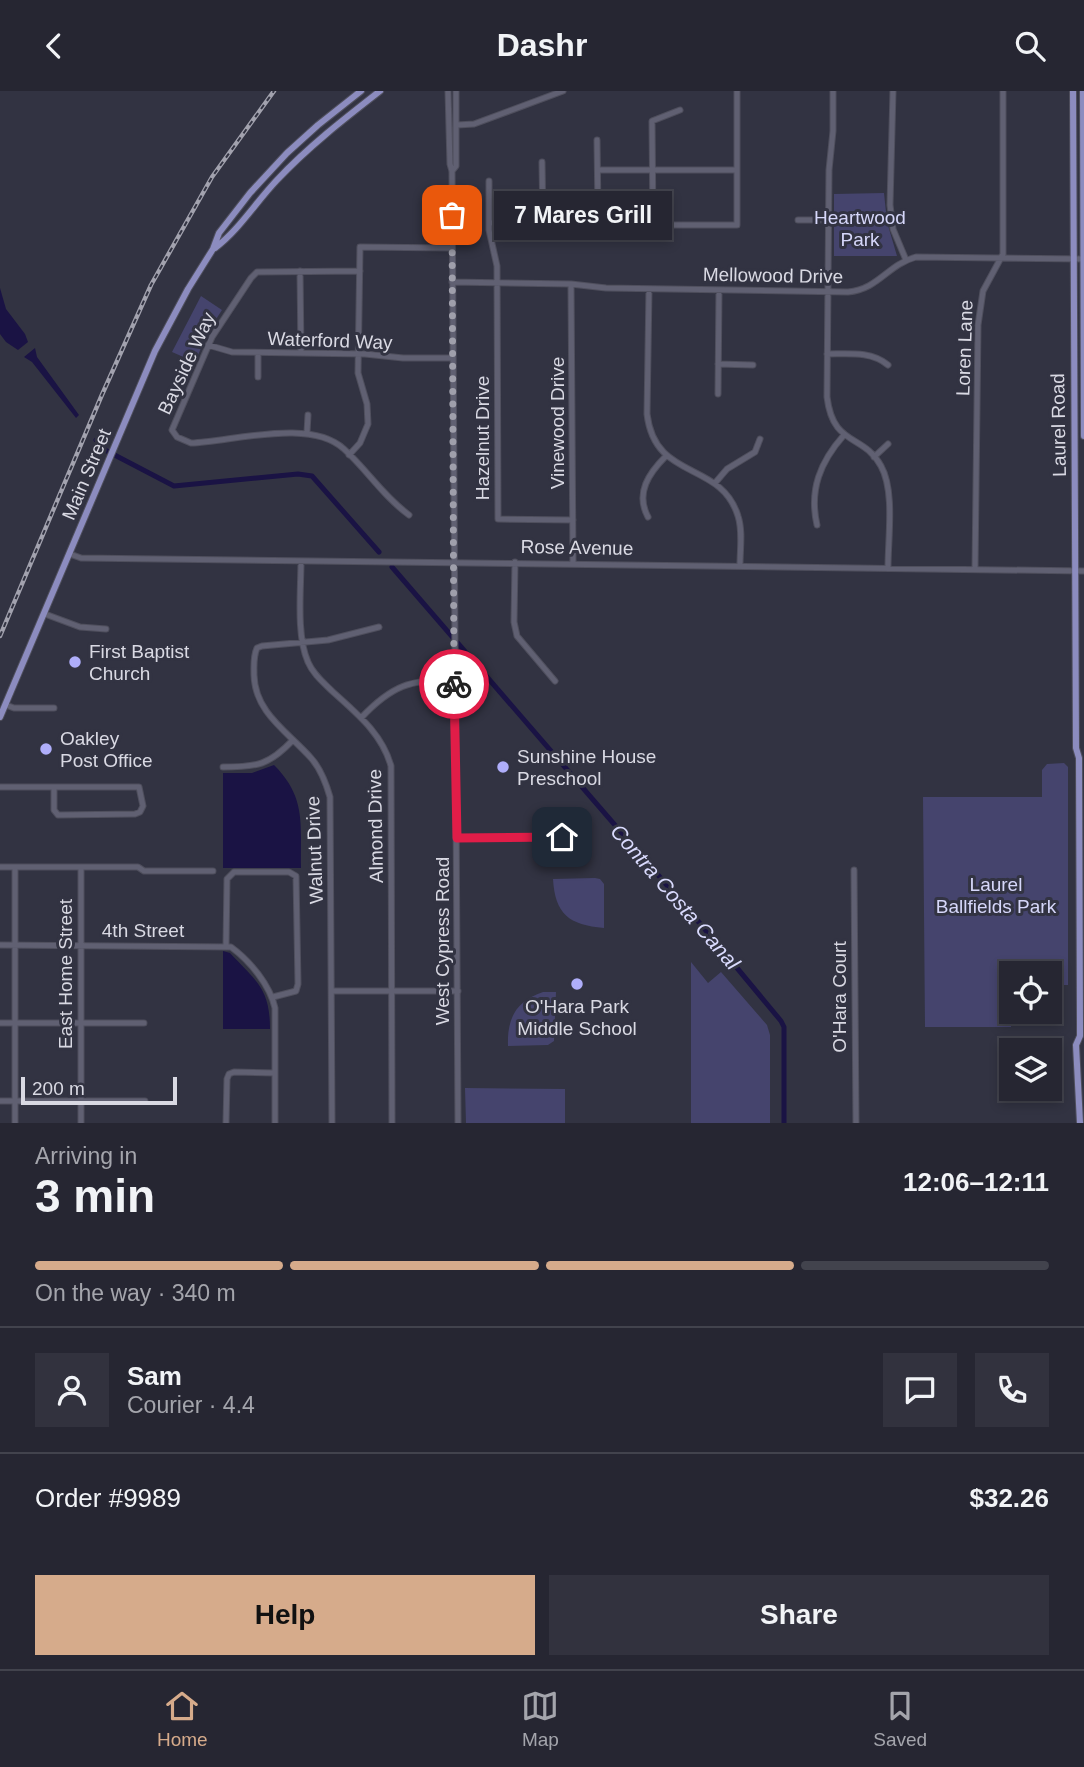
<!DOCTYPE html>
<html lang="en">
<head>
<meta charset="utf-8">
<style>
	:root { --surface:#262632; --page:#32323e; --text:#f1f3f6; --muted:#a4a5ac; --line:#42434d; --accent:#d6ab8b }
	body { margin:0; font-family:Helvetica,sans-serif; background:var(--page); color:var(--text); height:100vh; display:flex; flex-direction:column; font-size:26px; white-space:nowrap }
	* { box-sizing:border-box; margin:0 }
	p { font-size:23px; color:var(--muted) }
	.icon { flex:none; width:38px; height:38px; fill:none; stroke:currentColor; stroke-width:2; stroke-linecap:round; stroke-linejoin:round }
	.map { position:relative; height:1032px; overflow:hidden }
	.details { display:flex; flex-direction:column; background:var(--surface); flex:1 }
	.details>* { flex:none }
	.tools { position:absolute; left:999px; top:870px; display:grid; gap:14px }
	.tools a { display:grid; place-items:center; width:63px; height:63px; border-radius:0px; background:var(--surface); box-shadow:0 4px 10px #0003,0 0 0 2px var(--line); font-size:35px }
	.scale { position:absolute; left:21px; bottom:18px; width:156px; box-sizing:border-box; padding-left:7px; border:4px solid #d9d9e3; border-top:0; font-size:19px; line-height:24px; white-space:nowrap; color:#d9d9e3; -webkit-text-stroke:5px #323342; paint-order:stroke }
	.pin { position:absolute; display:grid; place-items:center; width:60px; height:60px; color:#fff; margin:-30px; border-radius:14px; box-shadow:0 4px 10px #0006 }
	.courier { position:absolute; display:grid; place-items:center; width:70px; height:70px; margin:-35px; border:5px solid #e11d48; border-radius:50%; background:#fff; color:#222; box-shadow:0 2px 9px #0007 }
	.bubble { position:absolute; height:49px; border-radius:0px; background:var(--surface); box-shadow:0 4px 10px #0003,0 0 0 2px var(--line); font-size:23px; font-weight:800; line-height:49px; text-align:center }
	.headline em { font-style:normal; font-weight:800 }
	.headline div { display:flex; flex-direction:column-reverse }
	.headline { display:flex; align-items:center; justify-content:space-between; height:119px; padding:0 35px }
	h1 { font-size:46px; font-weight:800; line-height:52px }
	.bar { display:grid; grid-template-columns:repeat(4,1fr); gap:10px 7px; align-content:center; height:84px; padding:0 35px }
	.bar i { height:9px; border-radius:5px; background:var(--line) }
	.bar .current { background:var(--accent) }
	.bar p { grid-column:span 4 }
	.line { display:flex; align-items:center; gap:18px; padding:0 35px; border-top:2px solid var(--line) }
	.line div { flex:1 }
	.round { display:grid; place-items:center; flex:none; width:74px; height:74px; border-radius:0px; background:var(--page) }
	.action { display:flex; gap:14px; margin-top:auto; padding:14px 35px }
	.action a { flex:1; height:80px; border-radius:0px; background:var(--accent); color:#111; font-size:28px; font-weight:800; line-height:80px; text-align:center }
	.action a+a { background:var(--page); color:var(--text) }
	header { display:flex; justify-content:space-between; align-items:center; height:91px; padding:0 35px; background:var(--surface); font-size:32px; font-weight:800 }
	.menu { display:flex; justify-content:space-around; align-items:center; height:98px; border-top:2px solid var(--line); background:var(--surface); font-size:19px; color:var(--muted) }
	.menu a { display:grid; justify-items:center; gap:4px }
	.menu .current { color:var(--accent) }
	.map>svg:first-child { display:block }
	.green { fill:#45446d }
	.water { fill:#1a1344 }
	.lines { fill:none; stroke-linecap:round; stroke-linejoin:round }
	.canal { stroke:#1a1344; stroke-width:5 }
	.minor-casing { stroke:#4f4f5d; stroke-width:7 }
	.major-casing { stroke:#4f4f5d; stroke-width:8 }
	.minor { stroke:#606072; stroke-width:5 }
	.major { stroke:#8c8cbf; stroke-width:6 }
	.rail-casing { stroke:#a2a2ae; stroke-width:4.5 }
	.rail { stroke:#323342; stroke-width:2; stroke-dasharray:5; stroke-linecap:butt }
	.done { stroke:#9f9fab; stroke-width:7; stroke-dasharray:0 12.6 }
	.route { stroke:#e11d48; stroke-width:9 }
	.poi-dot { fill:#afaefa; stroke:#323342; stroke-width:2.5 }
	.labels { text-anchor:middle; stroke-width:6; stroke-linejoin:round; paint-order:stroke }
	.park-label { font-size:19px; fill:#d6d7fa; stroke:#323342 }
	.street-label { font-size:19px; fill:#d9d9e3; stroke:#323342 }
	.poi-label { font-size:19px; fill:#d9d9e3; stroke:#323342; text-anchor:start }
	.water-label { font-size:21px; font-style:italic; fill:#d9dafd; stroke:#323342 }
</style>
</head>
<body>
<header><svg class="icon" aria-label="back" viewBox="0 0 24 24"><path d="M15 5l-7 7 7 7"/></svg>Dashr<svg class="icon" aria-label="search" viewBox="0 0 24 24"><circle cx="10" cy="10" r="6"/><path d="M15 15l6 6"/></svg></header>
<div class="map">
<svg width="1084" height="1032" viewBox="0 0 1084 1032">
	<rect width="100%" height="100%" fill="#323342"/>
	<!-- green -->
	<path class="green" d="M884,102L887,131L897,165H834V103Z
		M201,205L222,219L209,239L195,271L172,261Z
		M1064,672L1068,676V894H1050V882H1012L1011,936H925L923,706H1042V679L1047,673Z
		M595,787L600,788L604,793V837C569,834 555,823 553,788Z
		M691,871L708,892L721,881L767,934L770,944V1032H691Z
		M543,901H556L554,950L548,954L508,955C507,927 516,910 543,901Z
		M465,997L565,998V1032H466Z"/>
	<!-- water -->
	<path class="water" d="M0,197L6,218L25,243L28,251L18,259L6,251L0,243Z
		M35,257L37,266L79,324L76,327L32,271L24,266Z
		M274,674C307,707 300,734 301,777H223V682H252Z
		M223,860L230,862C256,890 270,897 270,938H223Z"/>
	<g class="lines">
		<!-- canal -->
		<path class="canal" d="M96,349L105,359L174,395L298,383L312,385L379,461
			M392,476L703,836L781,930L784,936V1032"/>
		<defs>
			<path id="minor" d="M448,0L450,73L452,80L458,1032
				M833,0V40L829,79L827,306C833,356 863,342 881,375C895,400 888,447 888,476
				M893,0L890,114L893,138L906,169
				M680,19L652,30L653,134H737V0
				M457,34L474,33L563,0
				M542,71L543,131
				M598,79H737
				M452,80L456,75V0
				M489,90V139L497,175L498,428L573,429
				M798,129H829
				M489,132L587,131L595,129L598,121L597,49
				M300,180L301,262
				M360,180L257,181L251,187L212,246L172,339L177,346L191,352C234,350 311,327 344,358C368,380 382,404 409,424
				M452,191L571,193L606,197L848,201C879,198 887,174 916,166L1084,168
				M571,193L573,472
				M649,198L647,323C655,391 721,369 738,425C743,440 740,458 740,474
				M208,254L232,261L365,263L403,267H452
				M258,262V286
				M827,263C849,263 871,260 888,274
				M718,273L753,274
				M718,303L719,199
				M307,341L308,324
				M349,364L360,352L368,333L367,313L358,282L360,156L452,157
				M874,366L888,353
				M715,392L727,378L755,361L760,348
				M648,426C635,402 649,382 666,365
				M817,434C809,399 820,371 844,344
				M70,463L81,467L1084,480
				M301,470C301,499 296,544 308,571C313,583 323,591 332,600C356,622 382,642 391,675L392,1032
				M515,471L514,531L517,545L555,590
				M975,478L978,234L983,200L1003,163V0
				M45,523L80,536L106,538
				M6,614L14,617H54
				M361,627C392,594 410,589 454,588
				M223,676C258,676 269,674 293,649
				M0,696H139L143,715L140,721L135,723L58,724L54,719V696
				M457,747L562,746
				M0,776H138L144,780H213
				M854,779L856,1032
				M0,854L231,856C250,870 270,894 275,917V1032
				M226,855L227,788L234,781H289L296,785L298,893L296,900L273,906
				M332,900H458
				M0,932H144
				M0,1010H145
				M15,1032V776
				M81,1032V777
				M226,1032L227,988L229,983L234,981L275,982
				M332,1032L330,706C326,692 321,678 311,667C288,641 255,622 254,584C254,574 253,566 257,557L262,555L328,549L379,536"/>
			<path id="major" d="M1073,0L1076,657L1079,667L1080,934V945L1076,954L1080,1032
				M1083,0L1084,345
				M215,157C239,139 256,111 277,89C308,56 344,28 380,0
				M0,626L155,260L188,198L213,158L219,142L250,102L287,62L318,34L361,0"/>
		</defs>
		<!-- minor casing -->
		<use href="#minor" class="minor-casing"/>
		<!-- major casing -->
		<use href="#major" class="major-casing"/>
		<!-- minor -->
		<use href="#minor" class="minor"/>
		<!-- major -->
		<use href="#major" class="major"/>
		<defs>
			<path id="rail" d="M0,545L101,306L151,194L212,86L274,0"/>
		</defs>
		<!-- rail casing -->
		<use href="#rail" class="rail-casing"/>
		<!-- rail -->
		<use href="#rail" class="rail"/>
	</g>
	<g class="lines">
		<!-- done -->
		<path class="done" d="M452,124L454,593"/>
		<!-- route -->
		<path class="route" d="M454,593L457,747L562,746"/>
	</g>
	<!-- markers -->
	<g class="poi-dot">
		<circle cx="75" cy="571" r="7"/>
		<circle cx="46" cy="658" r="7"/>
		<circle cx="503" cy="676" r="7"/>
		<circle cx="577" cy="893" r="7"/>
	</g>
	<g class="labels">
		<!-- park labels -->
		<g class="park-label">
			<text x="860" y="133">Heartwood<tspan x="860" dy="22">Park</tspan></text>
			<text x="996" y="800">Laurel<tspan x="996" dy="22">Ballfields Park</tspan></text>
		</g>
		<!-- street labels -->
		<g class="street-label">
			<text transform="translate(773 184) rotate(1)" y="7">Mellowood Drive</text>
			<text transform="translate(330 249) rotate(2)" y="7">Waterford Way</text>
			<text transform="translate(964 257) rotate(-88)" y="7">Loren Lane</text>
			<text transform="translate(186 272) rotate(-65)" y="7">Bayside Way</text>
			<text transform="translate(557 332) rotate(-90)" y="7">Vinewood Drive</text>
			<text transform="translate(1058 334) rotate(-91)" y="7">Laurel Road</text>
			<text transform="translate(482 347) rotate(-90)" y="7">Hazelnut Drive</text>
			<text transform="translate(86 383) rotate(-67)" y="7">Main Street</text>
			<text transform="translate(577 456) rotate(1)" y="7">Rose Avenue</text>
			<text transform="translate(375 735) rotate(-91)" y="7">Almond Drive</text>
			<text transform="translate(314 759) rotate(-92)" y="7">Walnut Drive</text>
			<text x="143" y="846">4th Street</text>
			<text transform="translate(442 850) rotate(-90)" y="7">West Cypress Road</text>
			<text transform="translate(65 883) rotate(-90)" y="7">East Home Street</text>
			<text transform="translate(839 906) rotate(-90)" y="7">O'Hara Court</text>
		</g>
		<!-- poi labels -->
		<g class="poi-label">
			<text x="89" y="567">First Baptist<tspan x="89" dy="22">Church</tspan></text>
			<text x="60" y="654">Oakley<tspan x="60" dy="22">Post Office</tspan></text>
			<text x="517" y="672">Sunshine House<tspan x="517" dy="22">Preschool</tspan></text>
			<text x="577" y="922" text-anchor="middle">O'Hara Park<tspan x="577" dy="22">Middle School</tspan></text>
		</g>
		<!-- water labels -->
		<g class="water-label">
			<text transform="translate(675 806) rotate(49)" y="7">Contra Costa Canal</text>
		</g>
	</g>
</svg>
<div class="tools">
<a><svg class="icon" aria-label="locate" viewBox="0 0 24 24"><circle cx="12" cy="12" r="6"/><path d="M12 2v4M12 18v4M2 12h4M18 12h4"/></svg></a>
<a><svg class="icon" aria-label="layers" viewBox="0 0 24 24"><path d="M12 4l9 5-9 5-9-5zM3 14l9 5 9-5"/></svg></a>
</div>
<div class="scale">200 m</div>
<div class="pin" style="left:452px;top:124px;background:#ea580c"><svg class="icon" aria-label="bag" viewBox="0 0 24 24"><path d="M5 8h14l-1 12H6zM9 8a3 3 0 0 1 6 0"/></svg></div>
<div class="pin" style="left:562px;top:746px;background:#1f2937"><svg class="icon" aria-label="home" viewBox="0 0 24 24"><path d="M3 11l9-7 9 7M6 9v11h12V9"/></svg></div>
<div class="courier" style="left:454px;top:593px"><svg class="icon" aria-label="bike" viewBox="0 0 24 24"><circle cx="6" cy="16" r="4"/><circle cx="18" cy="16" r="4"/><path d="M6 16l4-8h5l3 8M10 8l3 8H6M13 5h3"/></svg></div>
<div class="bubble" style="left:494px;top:100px;width:178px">7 Mares Grill</div>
</div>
<section class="details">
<div class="headline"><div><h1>3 min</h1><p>Arriving in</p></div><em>12:06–12:11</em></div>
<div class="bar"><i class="current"></i><i class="current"></i><i class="current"></i><i></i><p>On the way · 340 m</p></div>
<div class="line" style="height:126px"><a class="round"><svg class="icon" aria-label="person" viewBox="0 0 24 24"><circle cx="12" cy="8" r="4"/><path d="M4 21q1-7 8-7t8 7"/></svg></a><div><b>Sam</b><p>Courier · 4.4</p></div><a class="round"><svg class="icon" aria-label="chat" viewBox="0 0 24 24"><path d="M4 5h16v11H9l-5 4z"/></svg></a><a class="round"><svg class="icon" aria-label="phone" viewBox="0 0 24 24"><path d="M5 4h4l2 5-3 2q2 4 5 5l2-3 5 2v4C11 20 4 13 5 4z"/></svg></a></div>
<div class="line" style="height:91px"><div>Order #9989</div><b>$32.26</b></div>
<div class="action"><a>Help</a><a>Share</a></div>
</section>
<nav class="menu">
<a class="current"><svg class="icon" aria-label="home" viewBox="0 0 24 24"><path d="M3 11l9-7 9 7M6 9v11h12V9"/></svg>Home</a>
<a><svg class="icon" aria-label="map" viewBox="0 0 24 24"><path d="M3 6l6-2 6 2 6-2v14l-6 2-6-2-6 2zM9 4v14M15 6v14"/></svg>Map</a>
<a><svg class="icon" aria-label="saved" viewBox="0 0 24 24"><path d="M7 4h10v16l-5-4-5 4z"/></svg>Saved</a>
</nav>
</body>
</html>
